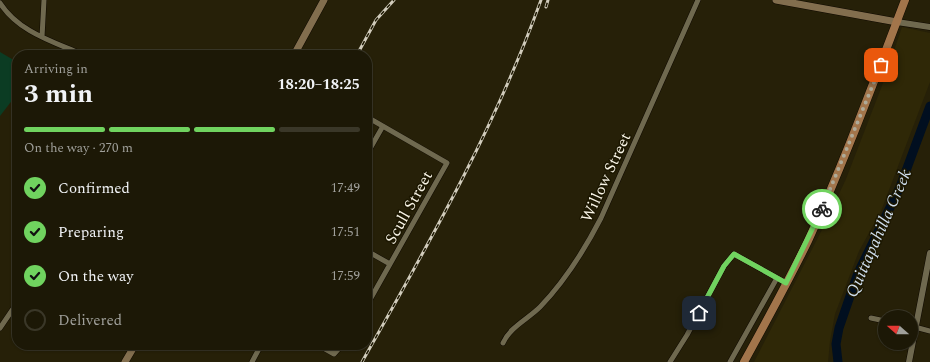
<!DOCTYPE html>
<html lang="en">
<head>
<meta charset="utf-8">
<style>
	:root { --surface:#1c1806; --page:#292514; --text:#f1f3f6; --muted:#a0a09b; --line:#3a3728; --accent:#70d35f }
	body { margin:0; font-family:Spectral,serif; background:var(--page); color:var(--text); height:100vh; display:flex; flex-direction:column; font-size:15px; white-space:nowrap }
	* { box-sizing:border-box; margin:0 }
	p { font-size:13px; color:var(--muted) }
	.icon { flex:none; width:22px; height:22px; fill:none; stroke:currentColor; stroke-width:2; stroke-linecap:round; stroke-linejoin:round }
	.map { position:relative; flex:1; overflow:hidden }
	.panel { position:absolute; left:12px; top:50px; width:360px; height:300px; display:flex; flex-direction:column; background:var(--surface); border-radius:16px; box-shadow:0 1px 3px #0004,0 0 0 1px var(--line) }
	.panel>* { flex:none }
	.needle { width:26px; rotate:291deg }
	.buttons { position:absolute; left:878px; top:310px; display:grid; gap:8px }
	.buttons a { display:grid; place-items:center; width:40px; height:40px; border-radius:50%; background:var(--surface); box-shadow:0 1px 3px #0004,0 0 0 1px var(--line); font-size:20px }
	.pin { position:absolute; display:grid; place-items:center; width:34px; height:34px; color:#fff; margin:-17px; border-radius:8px; box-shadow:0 2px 6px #0006 }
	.courier { position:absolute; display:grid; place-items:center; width:40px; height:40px; margin:-20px; border:3px solid #70d35f; border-radius:50%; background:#fff; color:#222; box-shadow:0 1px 5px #0007 }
	.summary em { font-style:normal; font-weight:700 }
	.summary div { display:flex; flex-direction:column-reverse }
	.summary { display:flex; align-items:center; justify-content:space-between; height:68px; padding:0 12px }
	h1 { font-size:26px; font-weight:700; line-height:30px }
	.bar { display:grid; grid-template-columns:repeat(4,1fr); gap:6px 4px; align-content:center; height:48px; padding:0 12px }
	.bar i { height:5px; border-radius:3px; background:var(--line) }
	.bar .current { background:var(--accent) }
	.bar p { grid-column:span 4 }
	ol { padding:0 12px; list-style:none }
	li { display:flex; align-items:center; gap:12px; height:44px }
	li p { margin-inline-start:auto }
	li .icon { padding:4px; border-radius:50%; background:var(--accent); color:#111; stroke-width:4 }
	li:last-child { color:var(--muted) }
	li i { width:22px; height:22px; border:2px solid var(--line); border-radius:50% }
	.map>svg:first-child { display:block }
	.built { fill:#2f2807 }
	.green { fill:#0b3c23 }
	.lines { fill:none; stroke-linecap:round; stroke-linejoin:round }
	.river { stroke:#010f20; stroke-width:9 }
	.minor-casing { stroke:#0f0900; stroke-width:6 }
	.tertiary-casing { stroke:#0f0900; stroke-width:7 }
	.secondary-casing { stroke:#0f0900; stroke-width:8 }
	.trunk-casing { stroke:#0f0900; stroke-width:9 }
	.minor { stroke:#6f694f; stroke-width:5 }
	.tertiary { stroke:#6f694f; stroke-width:6 }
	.secondary { stroke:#826e4e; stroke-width:7 }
	.trunk { stroke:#a2754b; stroke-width:8 }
	.rail-casing { stroke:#d1ccbc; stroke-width:3 }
	.rail { stroke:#1c1701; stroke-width:1.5; stroke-dasharray:4.5; stroke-linecap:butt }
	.done { stroke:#aeaa98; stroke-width:4; stroke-dasharray:0 7.2 }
	.route { stroke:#70d35f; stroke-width:5 }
	.labels { text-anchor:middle; stroke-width:3; stroke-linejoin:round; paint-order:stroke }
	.street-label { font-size:16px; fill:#f8f4e6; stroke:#1c1701 }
	.water-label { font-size:17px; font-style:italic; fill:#cfdeee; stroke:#1c1701 }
</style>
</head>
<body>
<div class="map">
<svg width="930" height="362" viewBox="0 0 930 362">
	<rect width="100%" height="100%" fill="#262008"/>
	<!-- built -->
	<path class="built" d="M902,27L930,33V82L881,211L859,251L835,314L830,341L828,362H754L826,222L846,179L883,83Z"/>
	<!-- green -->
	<path class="green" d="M0,52L17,62V94L0,116Z"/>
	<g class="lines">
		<!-- river -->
		<path class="river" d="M838,362L836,344L839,328L858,273L900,187L930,106"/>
		<defs>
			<path id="minor" d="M0,3C18,31 51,41 79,53
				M42,37L44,0
				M367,117L447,163L367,305
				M367,154L383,126
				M367,251L390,264
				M871,318L885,321
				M911,326L930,331
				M0,328L17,303
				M503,343C510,327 528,319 540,307C566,280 584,251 601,218L698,0
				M318,345L334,354L342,345
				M252,362L261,345
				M670,362L687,335L724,266L734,254L786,283
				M730,362L777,278"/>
			<path id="tertiary" d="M897,22L930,27
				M909,362L930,253"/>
			<path id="secondary" d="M776,0L897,22
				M294,55L324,0
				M125,362L135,345"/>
			<path id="trunk" d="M744,362C766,322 788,282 808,241C844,163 874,81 905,0"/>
		</defs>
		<!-- minor casing -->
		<use href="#minor" class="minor-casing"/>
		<!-- tertiary casing -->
		<use href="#tertiary" class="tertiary-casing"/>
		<!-- secondary casing -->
		<use href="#secondary" class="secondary-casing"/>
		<!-- trunk casing -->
		<use href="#trunk" class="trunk-casing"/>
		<!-- minor -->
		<use href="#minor" class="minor"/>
		<!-- tertiary -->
		<use href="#tertiary" class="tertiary"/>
		<!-- secondary -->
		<use href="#secondary" class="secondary"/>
		<!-- trunk -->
		<use href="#trunk" class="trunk"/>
		<defs>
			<path id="rail" d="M546,7L548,0
				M358,53L376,20L394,0
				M362,362C429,243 495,128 541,0"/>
		</defs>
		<!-- rail casing -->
		<use href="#rail" class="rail-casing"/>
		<!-- rail -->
		<use href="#rail" class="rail"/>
	</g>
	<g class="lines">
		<!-- done -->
		<path class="done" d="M822,209L881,65"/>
		<!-- route -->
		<path class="route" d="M699,313L724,266L734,254L786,283L822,209"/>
	</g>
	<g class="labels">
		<!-- street labels -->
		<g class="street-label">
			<text transform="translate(605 177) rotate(-65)" y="6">Willow Street</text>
			<text transform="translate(408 207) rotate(-61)" y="6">Scull Street</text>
		</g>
		<!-- water labels -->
		<g class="water-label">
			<text transform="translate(878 233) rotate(-66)" y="6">Quittapahilla Creek</text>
		</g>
	</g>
</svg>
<div class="buttons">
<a><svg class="needle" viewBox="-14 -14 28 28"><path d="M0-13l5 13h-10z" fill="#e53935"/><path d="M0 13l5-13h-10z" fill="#a0a09b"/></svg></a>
</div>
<div class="pin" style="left:881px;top:65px;background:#ea580c"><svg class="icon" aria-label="bag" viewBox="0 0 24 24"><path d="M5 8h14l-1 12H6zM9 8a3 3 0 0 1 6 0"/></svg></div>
<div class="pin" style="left:699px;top:313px;background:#1f2937"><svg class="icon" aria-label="home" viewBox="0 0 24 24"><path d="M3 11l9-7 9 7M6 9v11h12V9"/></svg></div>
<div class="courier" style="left:822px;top:209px"><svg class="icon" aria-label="bike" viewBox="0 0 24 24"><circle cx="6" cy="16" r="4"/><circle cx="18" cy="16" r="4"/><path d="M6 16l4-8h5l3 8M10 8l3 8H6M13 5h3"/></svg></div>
<section class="panel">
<div class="summary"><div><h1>3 min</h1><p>Arriving in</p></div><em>18:20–18:25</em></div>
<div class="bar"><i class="current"></i><i class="current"></i><i class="current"></i><i></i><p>On the way · 270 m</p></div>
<ol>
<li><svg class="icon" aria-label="check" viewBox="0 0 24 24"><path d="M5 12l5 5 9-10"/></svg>Confirmed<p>17:49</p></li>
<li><svg class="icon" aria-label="check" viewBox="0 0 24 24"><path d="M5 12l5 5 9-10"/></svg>Preparing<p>17:51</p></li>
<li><svg class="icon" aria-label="check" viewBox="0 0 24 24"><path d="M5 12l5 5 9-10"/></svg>On the way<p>17:59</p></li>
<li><i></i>Delivered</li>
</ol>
</section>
</div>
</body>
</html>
